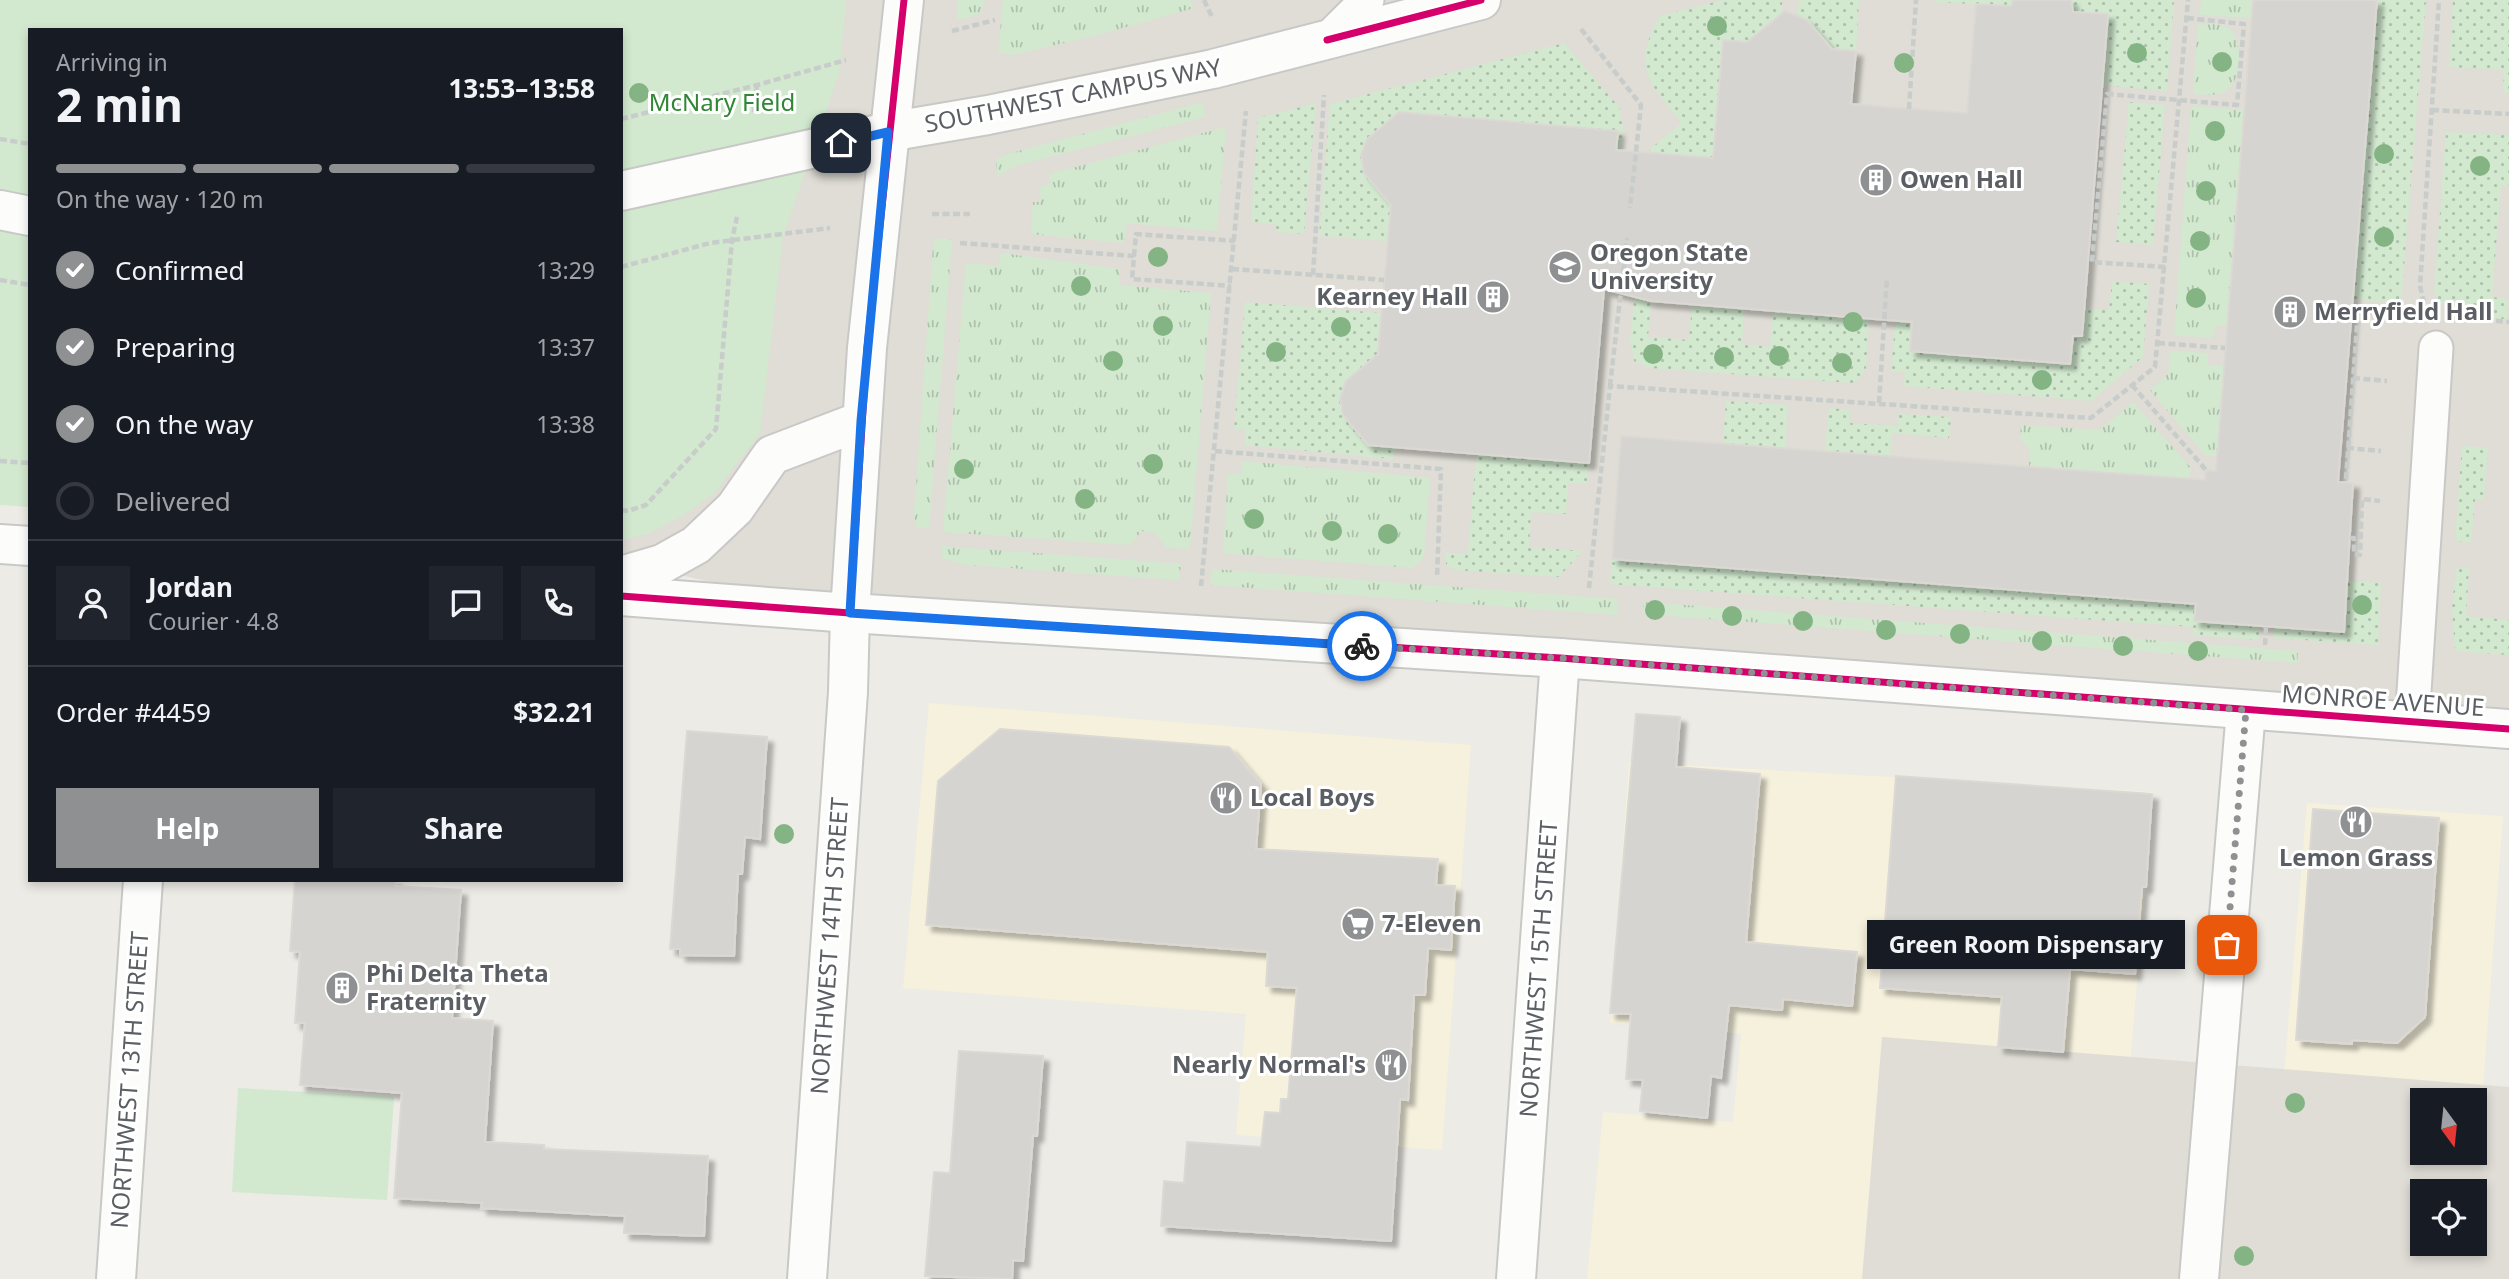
<!DOCTYPE html>
<html lang="en">
<head>
<meta charset="utf-8">
<style>
	:root { --surface:#171b24; --page:#20242c; --text:#f1f3f6; --muted:#9ea1a6; --line:#363941; --accent:#8e9091 }
	body { margin:0; font-family:"Noto Sans",sans-serif; background:var(--page); color:var(--text); height:100vh; display:flex; flex-direction:column; font-size:26px; white-space:nowrap }
	* { box-sizing:border-box; margin:0 }
	p { font-size:23px; color:var(--muted) }
	.icon { flex:none; width:38px; height:38px; fill:none; stroke:currentColor; stroke-width:2; stroke-linecap:round; stroke-linejoin:round }
	.map { position:relative; flex:1; overflow:hidden }
	.panel { position:absolute; left:28px; top:28px; width:595px; height:854px; display:flex; flex-direction:column; background:var(--surface); border-radius:0px; box-shadow:0 4px 10px #0003 }
	.panel>* { flex:none }
	.needle { width:46px; rotate:165deg }
	.buttons { position:absolute; left:2410px; top:1088px; display:grid; gap:14px }
	.buttons a { display:grid; place-items:center; width:77px; height:77px; border-radius:0px; background:var(--surface); box-shadow:0 4px 10px #0003; font-size:35px }
	.pin { position:absolute; display:grid; place-items:center; width:60px; height:60px; color:#fff; margin:-30px; border-radius:14px; box-shadow:0 4px 10px #0006 }
	.courier { position:absolute; display:grid; place-items:center; width:70px; height:70px; margin:-35px; border:5px solid #1a73e8; border-radius:50%; background:#fff; color:#222; box-shadow:0 2px 9px #0007 }
	.bubble { position:absolute; height:49px; border-radius:0px; background:var(--surface); box-shadow:0 4px 10px #0003; font-size:23px; font-weight:700; line-height:49px; text-align:center }
	.head em { font-style:normal; font-weight:700 }
	.head div { display:flex; flex-direction:column-reverse }
	.head { display:flex; align-items:center; justify-content:space-between; height:119px; padding:0 28px }
	h1 { font-size:46px; font-weight:700; line-height:52px }
	.bar { display:grid; grid-template-columns:repeat(4,1fr); gap:10px 7px; align-content:center; height:84px; padding:0 28px }
	.bar i { height:9px; border-radius:5px; background:var(--line) }
	.bar .on { background:var(--accent) }
	.bar p { grid-column:span 4 }
	.line { display:flex; align-items:center; gap:18px; padding:0 28px; border-top:2px solid var(--line) }
	.line div { flex:1 }
	.round { display:grid; place-items:center; flex:none; width:74px; height:74px; border-radius:0px; background:var(--page) }
	ol { padding:0 28px; list-style:none }
	li { display:flex; align-items:center; gap:21px; height:77px }
	li p { margin-inline-start:auto }
	li .icon { padding:7px; border-radius:50%; background:var(--accent); color:#fff; stroke-width:4 }
	li:last-child { color:var(--muted) }
	li i { width:38px; height:38px; border:4px solid var(--line); border-radius:50% }
	.cta { display:flex; gap:14px; margin-top:auto; padding:14px 28px }
	.cta a { flex:1; height:80px; border-radius:0px; background:var(--accent); color:#fff; font-size:28px; font-weight:700; line-height:80px; text-align:center }
	.cta a+a { background:var(--page); color:var(--text) }
	.map>svg:first-child { display:block }
	.commercial { fill:#f6f1dd }
	.education { fill:#dfddd5; fill-rule:evenodd }
	.grass { fill:url(#grass-tufts) }
	.park { fill:#d2e9cf }
	.garden { fill:url(#garden-dots) }
	.building { fill:#d6d4d0; stroke:#dcd9d4; stroke-width:2; filter:url(#shadow) }
	.lines { fill:none; stroke-linecap:round; stroke-linejoin:round }
	.lane-casing { stroke:#c8c8c6; stroke-width:37 }
	.street-casing { stroke:#c8c8c6; stroke-width:42 }
	.secondary-casing { stroke:#c8c9c7; stroke-width:42 }
	.path { stroke:#c8ccca; stroke-width:4.5; stroke-dasharray:7 3.5; stroke-linecap:butt }
	.lane { stroke:#fcfcfb; stroke-width:33 }
	.street { stroke:#fcfcfb; stroke-width:38 }
	.secondary { stroke:#fcfcfb; stroke-width:38 }
	.cycleway-casing { stroke:#fff; stroke-width:11 }
	.cycleway { stroke:#d6006c; stroke-width:7 }
	.tree { fill:#84b484 }
	.done { stroke:#8e9091; stroke-width:7; stroke-dasharray:0 12.6 }
	.route { stroke:#1a73e8; stroke-width:9 }
	.labels { text-anchor:middle; stroke-width:6; stroke-linejoin:round; paint-order:stroke }
	.street-label { font-size:24px; fill:#5b5f64; stroke:#fff }
	.park-label { font-size:24px; fill:#2f8734; stroke:#fff }
	.poi-label { font-size:24px; font-weight:bold; fill:#5b5f64; stroke:#fff; text-anchor:start }
</style>
</head>
<body>
<div class="map">
<svg width="2509" height="1279" viewBox="0 0 2509 1279">
	<defs>
		<pattern id="grass-tufts" width="24" height="20" patternUnits="userSpaceOnUse" patternTransform="scale(1.75)"><rect width="24" height="20" fill="#d2e9cf"/><path d="M3 7l-1-3M5 7V3M7 7l1-3M15 17l-1-3M17 17v-4M19 17l1-3" fill="none" stroke="#adc0ac"/></pattern>
		<pattern id="garden-dots" width="8" height="8" patternUnits="userSpaceOnUse" patternTransform="scale(1.75)"><rect width="8" height="8" fill="#d2e9cf"/><path d="M2 2h.1M6 6h.1" fill="none" stroke="#adc0ac" stroke-width="1.8" stroke-linecap="round"/></pattern>
		<filter id="shadow"><feDropShadow dx="6" dy="6" stdDeviation="2" flood-color="#0004"/></filter>
	</defs>
	<rect width="100%" height="100%" fill="#ecebe5"/>
	<!-- commercial -->
	<path class="commercial" d="M929,703L1471,745L1442,1150L1236,1135L1246,1014L903,988Z
		M1629,762L2153,792L2112,1279H1587L1603,1112L1733,1122L1741,1034L1610,1023Z
		M2307,803L2503,816L2483,1088L2284,1074Z"/>
	<!-- education -->
	<path class="education" d="M0,0H2509V729L850,613L621,562V30H30Z
		M1882,1037L2509,1087V1279H1862ZM2422,1101H2474V1153H2422ZM2422,1192H2474V1244H2422Z"/>
	<!-- grass -->
	<path class="grass" d="M957,0H985L979,14L957,21Z
		M1003,0H1191L1194,8L1094,36L1012,55L998,52Z
		M2201,0H2253L2251,18L2200,15Z
		M2198,24C2206,25 2219,23 2226,27C2245,36 2242,82 2226,91C2216,97 2204,94 2193,94Z
		M1203,102L1205,117L1022,164L1008,169L997,177L996,159L1011,153Z
		M2191,106L2244,110L2228,326L2215,325L2214,338L2174,335Z
		M1226,127L1217,231L1127,223L1124,243L1031,234L1033,202H1041L1040,187L1050,184L1049,174Z
		M936,238L952,240L929,528H917L914,515L933,247Z
		M1001,253L1120,269L1119,285L1211,293L1190,549L1166,548L1155,533L1142,531L1129,545L943,532L966,263L999,266Z
		M2170,351L2208,353L2207,365L2224,366L2217,456H2206L2150,390L2168,374Z
		M2133,402L2191,468L2189,479L2029,466L2030,451L2020,439L2021,425L2100,430Z
		M1242,461L1430,478L1424,557L1421,561L1412,568L1223,553L1228,474H1241Z
		M942,546L1181,564L1179,580L967,565L942,558Z
		M1212,569L1618,599L1617,615L1211,585Z
		M1644,602L2298,651L2297,663L1643,614Z"/>
	<!-- park -->
	<path class="park" d="M0,0H846L839,73L783,236L760,433L715,492L682,516L647,534L621,540V30H30V507L0,505Z
		M238,1088L394,1097L387,1200L232,1192Z"/>
	<!-- garden -->
	<path class="garden" d="M1723,0H1782V16C1768,20 1763,30 1759,43L1723,40L1713,158L1651,301L1648,337L1689,340L1692,304L1744,308L1742,344L1770,347L1773,310L1871,289L1866,368L1858,380L1852,383L1650,368L1634,361L1630,340L1650,149L1682,123C1650,83 1630,68 1660,16Z
		M1799,0H1859L1856,51L1820,47C1818,31 1813,22 1797,16Z
		M1935,0H2013L2011,6L1935,2Z
		M2071,0H2174L2167,91L2102,85L2108,15L2073,12Z
		M2377,0H2426L2401,303L2353,299Z
		M2453,0H2509V93L2503,92L2504,70L2449,67Z
		M1564,43L1619,107L1623,128L1616,203L1611,202L1617,131L1400,112L1398,124C1375,128 1369,133 1361,155L1392,192L1388,241L1319,236L1330,104Z
		M2129,102L2165,105L2153,245L2116,242Z
		M1316,103L1304,234L1276,232V224L1251,222L1258,118Z
		M2446,132L2509,135V185H2501L2492,297L2508,299L2507,319L2464,316L2438,302L2434,292Z
		M1899,277L1916,279L1910,351L2070,364L2073,336H2082L2084,308L2109,310L2112,281L2149,284L2143,357L2091,401L1904,386L1905,372L1891,371Z
		M1245,302L1381,313L1377,366L1346,381C1329,427 1361,429 1394,447L1393,459L1244,445L1246,429H1234Z
		M1726,401L1788,405L1785,448L1723,443Z
		M1829,408L1850,410L1849,423L1898,426L1899,414L1951,417L1949,438L1892,433L1890,456L1825,451Z
		M2462,446L2488,448L2484,499H2475L2471,542L2455,541Z
		M1476,454L1589,463L1587,484L1568,483L1566,514L1531,512L1529,547L1582,551L1559,577L1455,570L1446,564L1445,553L1468,554Z
		M1612,559L2196,604L2260,625L2259,640L2193,635V627L1610,584Z
		M2456,567L2469,568L2466,616L2509,620V655L2455,651L2452,608Z
		M2347,581L2381,583L2378,645L2273,638V627L2343,632Z"/>
	<!-- building -->
	<path class="building" d="M2013,0H2071L2073,12L2108,14L2082,336H2073L2070,364L1910,351L1912,322L1651,301L1604,289L1589,463L1368,445L1343,415L1340,398L1346,381L1378,354L1391,205L1364,173L1361,155L1367,139L1399,112L1618,131L1616,150L1713,158L1723,40L1747,42L1785,11L1807,20L1832,49L1856,51L1851,104L1967,113L1976,4L2011,6Z
		M2253,0H2377L2338,482L2353,483L2344,632L2194,621L2196,604L1612,559L1621,436L2205,480L2206,470L2216,471Z
		M1636,714L1680,717L1676,767L1760,774L1746,942L1857,952L1852,1006L1783,999L1782,1010L1729,1005L1721,1078L1711,1076L1707,1118L1640,1111L1643,1080L1626,1079L1631,1014L1610,1013Z
		M1000,729L1229,747L1261,784L1256,849L1438,859L1436,885L1455,886L1451,950L1428,948L1425,995H1414L1408,1100L1400,1099L1391,1241L1161,1226L1164,1181L1184,1183L1187,1142L1261,1147L1265,1112L1280,1113L1281,1099H1288L1297,988L1266,986L1268,952L926,925L938,781Z
		M687,731L767,737L760,839L745,837L742,874H738L734,956L680,955V949H670Z
		M1896,776L2152,794L2146,887H2142L2135,974L2070,969L2063,1052L1998,1047L2002,997L1880,988Z
		M2313,809L2439,818L2425,1017L2397,1043L2352,1040V1044L2296,1040Z
		M295,880H396L395,886L461,890L452,1018L493,1021L485,1142L544,1145V1149L708,1156L704,1236L624,1233L625,1216L481,1208L482,1203L394,1198L402,1093L300,1085L305,1023H295L300,952L290,951Z
		M959,1051L1043,1056L1037,1136H1033L1023,1261L1013,1260L1012,1279L925,1276L934,1172L950,1173Z"/>
	<g class="lines">
		<defs>
			<path id="lane" d="M1327,40L1367,0
				M2412,723L2436,348"/>
			<path id="street" d="M621,191L888,132L988,115L1213,69L1481,0
				M0,210L30,216
				M116,1279L143,880
				M807,1279L848,692L850,613
				M1516,1279L1560,658
				M2199,1279L2246,710"/>
			<path id="secondary" d="M0,544L30,546
				M621,576L662,564L696,545L735,508L772,455L861,421
				M621,596L850,613L1560,658L2509,729
				M850,613L867,348L904,0"/>
		</defs>
		<!-- lane casing -->
		<use href="#lane" class="lane-casing"/>
		<!-- street casing -->
		<use href="#street" class="street-casing"/>
		<!-- secondary casing -->
		<use href="#secondary" class="secondary-casing"/>
		<!-- path -->
		<path class="path" d="M1204,0L1212,17
			M1581,29L1641,105L1630,208
			M952,31L995,20
			M1909,109L1916,0
			M2432,110L2509,114
			M754,112L757,85
			M621,119L757,85L846,60
			M0,139L30,144
			M932,214H970
			M960,243L1134,256L1132,279L1231,286
			M1134,256L1136,234L1235,241
			M621,267L710,243L830,228
			M2165,267L2092,262L2107,94L2237,105L2244,24L2186,18
			M1232,269L1384,280
			M1313,275L1324,95
			M0,280L30,285
			M2424,303L2420,286L2439,0
			M2475,319L2509,322
			M2158,343L2225,348
			M2353,378L2387,381
			M2132,385L2206,470
			M1610,386L1627,238
			M1879,403L1887,277
			M2347,448L2381,451
			M1215,451L1441,469L1437,577
			M0,461L30,463
			M2346,479L2358,311L2403,315
			M621,510L628,511L646,505L716,429L732,240L737,217
			M2350,538H2354V554L2360,555L2362,499L2380,501
			M1201,586L1246,111
			M1589,588L1610,386L2091,418L2155,367L2188,0
			M2265,645L2266,626"/>
		<!-- lane -->
		<use href="#lane" class="lane"/>
		<!-- street -->
		<use href="#street" class="street"/>
		<!-- secondary -->
		<use href="#secondary" class="secondary"/>
		<defs>
			<path id="cycleway" d="M1327,40L1481,0
				M621,596L850,613L1560,658L2509,729
				M850,613L867,348L904,0"/>
		</defs>
		<!-- cycleway casing -->
		<use href="#cycleway" class="cycleway-casing"/>
		<!-- cycleway -->
		<use href="#cycleway" class="cycleway"/>
	</g>
	<!-- trees -->
	<g class="tree">
		<circle cx="1717" cy="26" r="10"/>
		<circle cx="2137" cy="53" r="10"/>
		<circle cx="2222" cy="62" r="10"/>
		<circle cx="1904" cy="63" r="10"/>
		<circle cx="639" cy="93" r="10"/>
		<circle cx="2215" cy="131" r="10"/>
		<circle cx="2384" cy="154" r="10"/>
		<circle cx="2480" cy="166" r="10"/>
		<circle cx="2206" cy="191" r="10"/>
		<circle cx="2384" cy="237" r="10"/>
		<circle cx="2200" cy="241" r="10"/>
		<circle cx="1158" cy="257" r="10"/>
		<circle cx="1081" cy="286" r="10"/>
		<circle cx="2196" cy="298" r="10"/>
		<circle cx="1853" cy="322" r="10"/>
		<circle cx="1163" cy="326" r="10"/>
		<circle cx="1341" cy="327" r="10"/>
		<circle cx="1276" cy="352" r="10"/>
		<circle cx="1653" cy="354" r="10"/>
		<circle cx="1779" cy="356" r="10"/>
		<circle cx="1724" cy="357" r="10"/>
		<circle cx="1113" cy="361" r="10"/>
		<circle cx="1842" cy="363" r="10"/>
		<circle cx="2042" cy="380" r="10"/>
		<circle cx="1153" cy="464" r="10"/>
		<circle cx="964" cy="469" r="10"/>
		<circle cx="1085" cy="499" r="10"/>
		<circle cx="1254" cy="519" r="10"/>
		<circle cx="1332" cy="531" r="10"/>
		<circle cx="1388" cy="534" r="10"/>
		<circle cx="2362" cy="605" r="10"/>
		<circle cx="1655" cy="610" r="10"/>
		<circle cx="1732" cy="616" r="10"/>
		<circle cx="1803" cy="621" r="10"/>
		<circle cx="1886" cy="630" r="10"/>
		<circle cx="1960" cy="634" r="10"/>
		<circle cx="2042" cy="641" r="10"/>
		<circle cx="2123" cy="646" r="10"/>
		<circle cx="2198" cy="651" r="10"/>
		<circle cx="784" cy="834" r="10"/>
		<circle cx="2295" cy="1103" r="10"/>
		<circle cx="2244" cy="1256" r="10"/>
	</g>
	<g class="lines">
		<!-- done -->
		<path class="done" d="M1362,646L1560,658L2246,710L2227,945"/>
		<!-- route -->
		<path class="route" d="M841,143L888,132L861,421L850,613L1362,646"/>
	</g>
	<!-- icons -->
	<defs>
		<symbol id="building-disc" viewBox="-11 -11 22 22"><circle r="9.5" fill="#8e9091" stroke="#fff"/><path d="M-4-6H4V6H1V3H-1V6H-4ZM-2.5-4.3h1.7v1.8h-1.7ZM.8-4.3h1.7v1.8H.8ZM-2.5-1h1.7V.8h-1.7ZM.8-1h1.7V.8H.8Z" fill="#fff"/></symbol>
		<symbol id="university-disc" viewBox="-11 -11 22 22"><circle r="9.5" fill="#8e9091" stroke="#fff"/><path d="M0-5L7-2L0 1L-7-2ZM-4 1L0 2.5L4 1V4Q0 6-4 4Z" fill="#fff"/></symbol>
		<symbol id="restaurant-disc" viewBox="-11 -11 22 22"><circle r="9.5" fill="#8e9091" stroke="#fff"/><path d="M-5-6h1v4h1v-4h1v4h1v-4h1v5L-1.5 .5V6h-2V.5L-5-1ZM5-6V6H3V1.5H1.5Q1.5-4 5-6Z" fill="#fff"/></symbol>
		<symbol id="supermarket-disc" viewBox="-11 -11 22 22"><circle r="9.5" fill="#8e9091" stroke="#fff"/><path d="M-6-5.5h2.5l.6 2H6L4.5 2H-2.5L-4.4-4H-6ZM-1.5 3.2a1.3 1.3 0 1 0 .1 0ZM3 3.2a1.3 1.3 0 1 0 .1 0Z" fill="#fff"/></symbol>
	</defs>
	<g fill-rule="evenodd">
		<use href="#building-disc" x="1857" y="161" width="38" height="38"/>
		<use href="#university-disc" x="1546" y="248" width="38" height="38"/>
		<use href="#building-disc" x="1474" y="278" width="38" height="38"/>
		<use href="#building-disc" x="2271" y="293" width="38" height="38"/>
		<use href="#restaurant-disc" x="1207" y="779" width="38" height="38"/>
		<use href="#restaurant-disc" x="2337" y="803" width="38" height="38"/>
		<use href="#supermarket-disc" x="1339" y="905" width="38" height="38"/>
		<use href="#building-disc" x="323" y="969" width="38" height="38"/>
		<use href="#restaurant-disc" x="1372" y="1046" width="38" height="38"/>
	</g>
	<g class="labels">
		<!-- street labels -->
		<g class="street-label">
			<text transform="translate(1073 96) rotate(-11)" y="8">SOUTHWEST CAMPUS WAY</text>
			<text transform="translate(2383 701) rotate(4)" y="8">MONROE AVENUE</text>
			<text transform="translate(830 946) rotate(-86)" y="8">NORTHWEST 14TH STREET</text>
			<text transform="translate(1539 969) rotate(-86)" y="8">NORTHWEST 15TH STREET</text>
			<text transform="translate(130 1080) rotate(-86)" y="8">NORTHWEST 13TH STREET</text>
		</g>
		<!-- park labels -->
		<g class="park-label">
			<text x="722" y="111">McNary Field</text>
		</g>
		<!-- poi labels -->
		<g class="poi-label">
			<text x="1900" y="188">Owen Hall</text>
			<text x="1590" y="261">Oregon State<tspan x="1590" dy="28">University</tspan></text>
			<text x="1468" y="305" text-anchor="end">Kearney Hall</text>
			<text x="2314" y="320">Merryfield Hall</text>
			<text x="1250" y="806">Local Boys</text>
			<text x="2356" y="866" text-anchor="middle">Lemon Grass</text>
			<text x="1382" y="932">7-Eleven</text>
			<text x="366" y="982">Phi Delta Theta<tspan x="366" dy="28">Fraternity</tspan></text>
			<text x="1366" y="1073" text-anchor="end">Nearly Normal's</text>
		</g>
	</g>
</svg>
<div class="buttons">
<a><svg class="needle" viewBox="-14 -14 28 28"><path d="M0-13l5 13h-10z" fill="#e53935"/><path d="M0 13l5-13h-10z" fill="#9ea1a6"/></svg></a>
<a><svg class="icon" aria-label="locate" viewBox="0 0 24 24"><circle cx="12" cy="12" r="6"/><path d="M12 2v4M12 18v4M2 12h4M18 12h4"/></svg></a>
</div>
<div class="pin" style="left:2227px;top:945px;background:#ea580c"><svg class="icon" aria-label="bag" viewBox="0 0 24 24"><path d="M5 8h14l-1 12H6zM9 8a3 3 0 0 1 6 0"/></svg></div>
<div class="pin" style="left:841px;top:143px;background:#1f2937"><svg class="icon" aria-label="home" viewBox="0 0 24 24"><path d="M3 11l9-7 9 7M6 9v11h12V9"/></svg></div>
<div class="courier" style="left:1362px;top:646px"><svg class="icon" aria-label="bike" viewBox="0 0 24 24"><circle cx="6" cy="16" r="4"/><circle cx="18" cy="16" r="4"/><path d="M6 16l4-8h5l3 8M10 8l3 8H6M13 5h3"/></svg></div>
<div class="bubble" style="left:1867px;top:920px;width:318px">Green Room Dispensary</div>
<section class="panel">
<div class="head"><div><h1>2 min</h1><p>Arriving in</p></div><em>13:53–13:58</em></div>
<div class="bar"><i class="on"></i><i class="on"></i><i class="on"></i><i></i><p>On the way · 120 m</p></div>
<ol>
<li><svg class="icon" aria-label="check" viewBox="0 0 24 24"><path d="M5 12l5 5 9-10"/></svg>Confirmed<p>13:29</p></li>
<li><svg class="icon" aria-label="check" viewBox="0 0 24 24"><path d="M5 12l5 5 9-10"/></svg>Preparing<p>13:37</p></li>
<li><svg class="icon" aria-label="check" viewBox="0 0 24 24"><path d="M5 12l5 5 9-10"/></svg>On the way<p>13:38</p></li>
<li><i></i>Delivered</li>
</ol>
<div class="line" style="height:126px"><a class="round"><svg class="icon" aria-label="person" viewBox="0 0 24 24"><circle cx="12" cy="8" r="4"/><path d="M4 21q1-7 8-7t8 7"/></svg></a><div><b>Jordan</b><p>Courier · 4.8</p></div><a class="round"><svg class="icon" aria-label="chat" viewBox="0 0 24 24"><path d="M4 5h16v11H9l-5 4z"/></svg></a><a class="round"><svg class="icon" aria-label="phone" viewBox="0 0 24 24"><path d="M5 4h4l2 5-3 2q2 4 5 5l2-3 5 2v4C11 20 4 13 5 4z"/></svg></a></div>
<div class="line" style="height:91px"><div>Order #4459</div><b>$32.21</b></div>
<div class="cta"><a>Help</a><a>Share</a></div>
</section>
</div>
</body>
</html>
